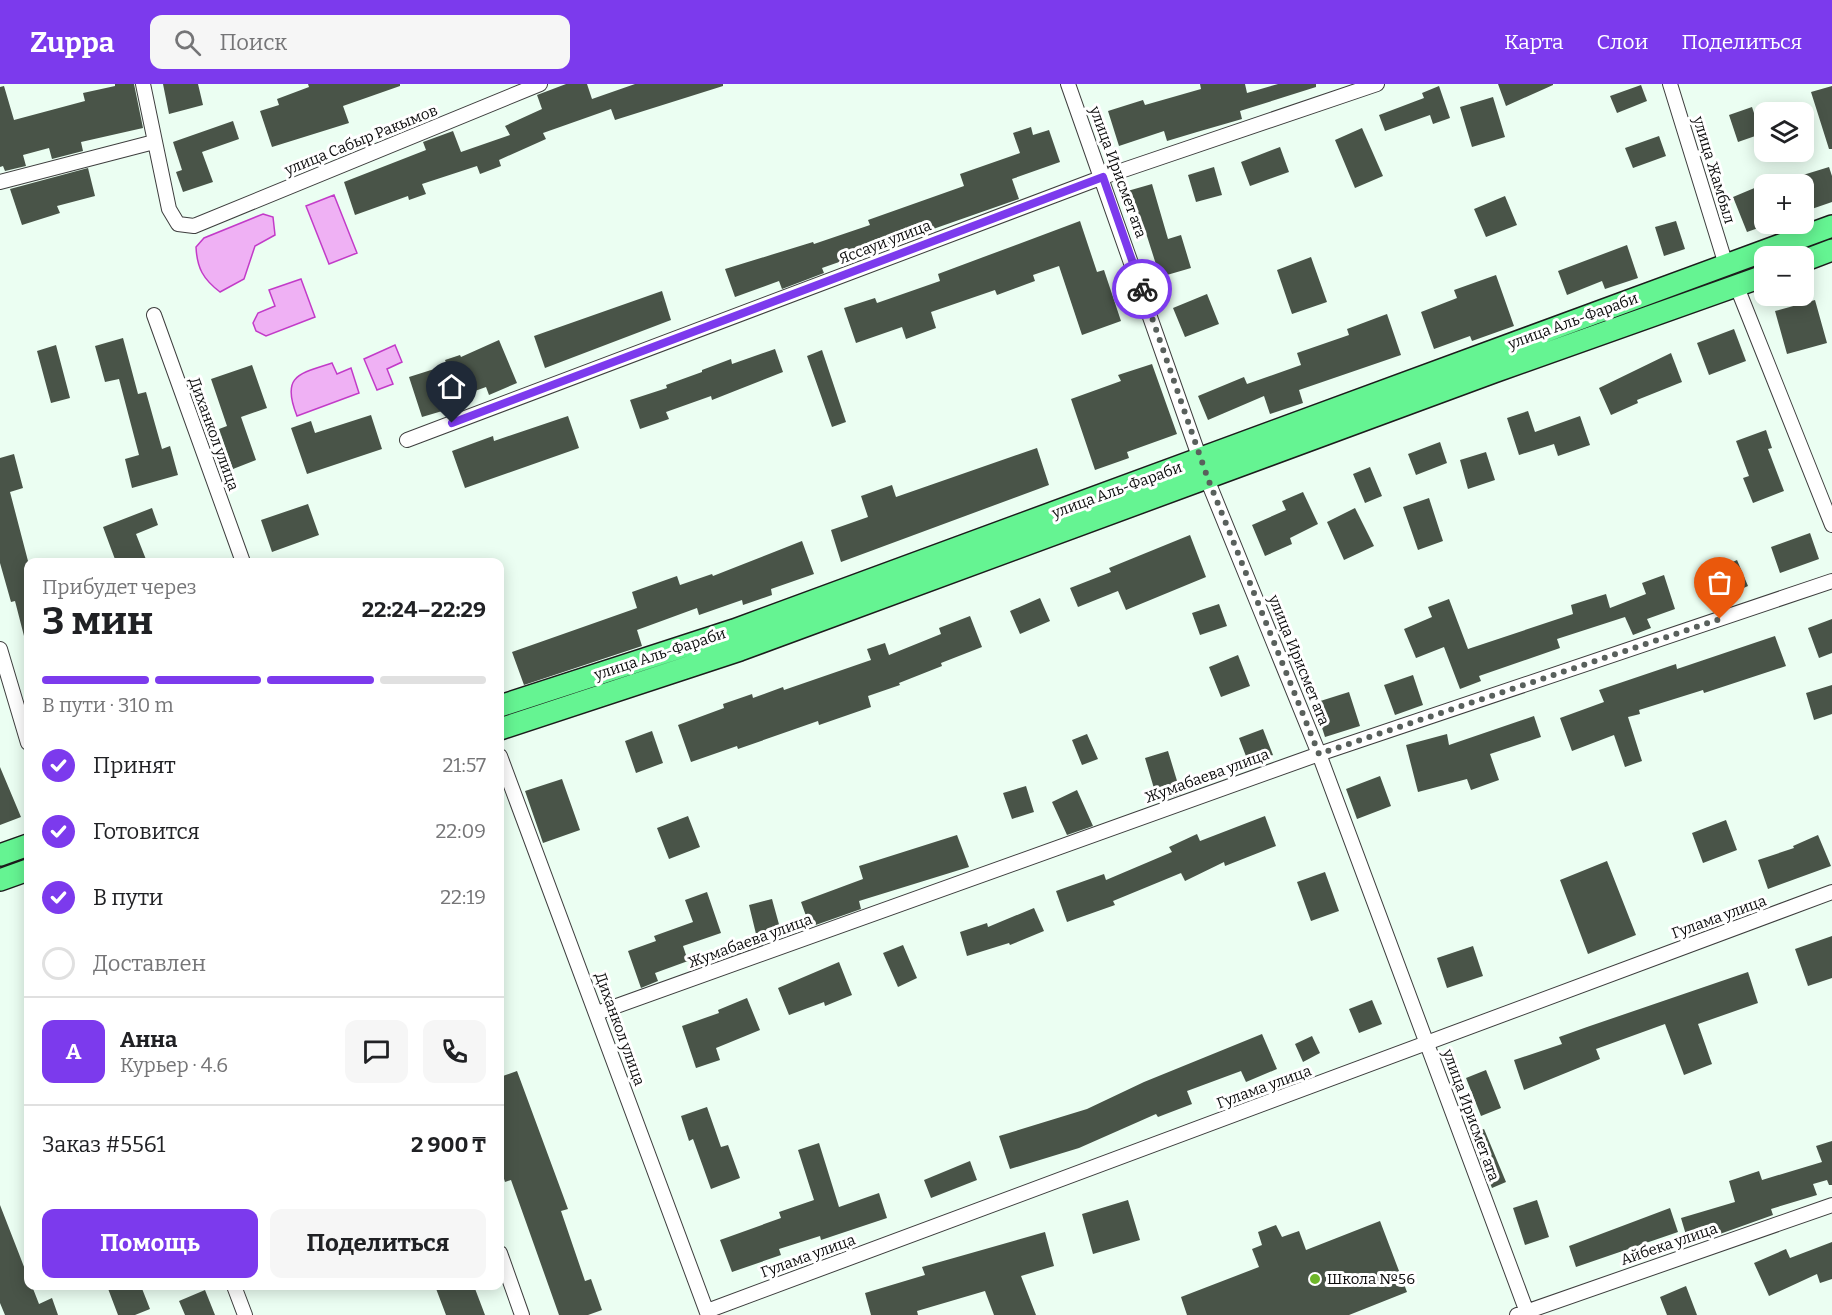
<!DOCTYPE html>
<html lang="ru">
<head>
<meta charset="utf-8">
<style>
	:root { --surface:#fff; --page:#f6f6f6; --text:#202124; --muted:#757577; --line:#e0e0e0; --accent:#7c3aed }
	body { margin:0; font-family:Bitter,serif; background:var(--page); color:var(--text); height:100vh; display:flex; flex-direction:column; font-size:22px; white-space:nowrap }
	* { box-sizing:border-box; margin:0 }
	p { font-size:20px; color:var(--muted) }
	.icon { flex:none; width:33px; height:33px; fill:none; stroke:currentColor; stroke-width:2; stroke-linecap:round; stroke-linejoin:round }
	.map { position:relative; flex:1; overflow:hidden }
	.drawer { position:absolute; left:24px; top:474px; width:480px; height:732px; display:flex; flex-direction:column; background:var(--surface); border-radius:12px; box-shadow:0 3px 15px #0003 }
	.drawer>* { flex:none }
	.buttons { position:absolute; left:1754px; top:18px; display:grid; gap:12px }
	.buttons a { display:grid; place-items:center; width:60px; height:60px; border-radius:12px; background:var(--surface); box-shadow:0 3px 15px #0003; font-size:30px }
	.pin { position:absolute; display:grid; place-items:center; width:51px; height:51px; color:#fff; margin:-62px -26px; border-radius:50% 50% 50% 0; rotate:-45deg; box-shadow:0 0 6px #0007 }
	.pin .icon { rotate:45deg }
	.courier { position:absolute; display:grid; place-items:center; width:60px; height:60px; margin:-30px; border:4px solid #7c3aed; border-radius:50%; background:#fff; color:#222; box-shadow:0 2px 8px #0007 }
	.summary em { font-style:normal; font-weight:700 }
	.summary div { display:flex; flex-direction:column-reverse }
	.summary { display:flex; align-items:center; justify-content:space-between; height:102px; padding:0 18px }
	h1 { font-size:39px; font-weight:700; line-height:45px }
	.bar { display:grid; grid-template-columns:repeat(4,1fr); gap:9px 6px; align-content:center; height:72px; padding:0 18px }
	.bar i { height:8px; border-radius:4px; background:var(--line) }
	.bar .active { background:var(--accent) }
	.bar p { grid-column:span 4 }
	.line { display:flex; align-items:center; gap:15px; padding:0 18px; border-top:2px solid var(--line) }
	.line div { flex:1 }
	.round { display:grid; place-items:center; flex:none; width:63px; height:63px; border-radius:12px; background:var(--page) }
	ol { padding:0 18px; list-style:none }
	li { display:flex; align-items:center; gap:18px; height:66px }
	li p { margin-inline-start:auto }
	li .icon { padding:6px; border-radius:50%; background:var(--accent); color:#fff; stroke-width:4 }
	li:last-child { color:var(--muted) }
	li i { width:33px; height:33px; border:3px solid var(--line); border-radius:50% }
	.primary-button { display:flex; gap:12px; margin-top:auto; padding:12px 18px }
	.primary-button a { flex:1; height:69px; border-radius:12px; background:var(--accent); color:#fff; font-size:24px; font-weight:700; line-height:69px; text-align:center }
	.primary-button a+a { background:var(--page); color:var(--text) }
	header { display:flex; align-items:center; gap:36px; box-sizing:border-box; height:84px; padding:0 30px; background:var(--accent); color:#fff }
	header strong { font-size:28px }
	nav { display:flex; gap:33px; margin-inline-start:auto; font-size:21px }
	.search { width:420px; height:54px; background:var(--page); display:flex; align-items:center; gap:15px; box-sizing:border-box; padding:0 21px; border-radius:12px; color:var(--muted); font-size:22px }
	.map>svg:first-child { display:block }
	.water { fill:#efb1f4; stroke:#c23bc8; stroke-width:1.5 }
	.building { fill:#495448 }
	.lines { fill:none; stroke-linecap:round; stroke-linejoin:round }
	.street-casing { stroke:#3e3e3e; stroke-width:16 }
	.primary-casing { stroke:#1c1c1c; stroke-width:24 }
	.street { stroke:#fff; stroke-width:14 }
	.primary { stroke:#65f492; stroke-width:21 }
	.done { stroke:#59605c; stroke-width:6; stroke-dasharray:0 10.8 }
	.route { stroke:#7c3aed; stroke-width:8 }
	.poi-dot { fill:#6eb629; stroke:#fff; stroke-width:2 }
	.labels { text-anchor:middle; stroke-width:6; stroke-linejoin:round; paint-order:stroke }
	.street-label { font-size:15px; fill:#0b0b0b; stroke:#fff }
	.poi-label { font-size:15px; fill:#0b0b0b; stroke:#fff; text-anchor:start }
</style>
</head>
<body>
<header>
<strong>Zuppa</strong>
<div class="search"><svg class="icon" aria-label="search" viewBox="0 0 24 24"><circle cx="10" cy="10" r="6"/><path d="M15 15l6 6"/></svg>Поиск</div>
<nav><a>Карта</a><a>Слои</a><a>Поделиться</a></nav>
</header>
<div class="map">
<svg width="1832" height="1231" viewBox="0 0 1832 1231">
	<rect width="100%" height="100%" fill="#ebfef2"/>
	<!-- water -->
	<path class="water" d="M334,111L357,169L329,180L306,122Z
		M263,130L273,133L275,151L255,162L244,195L220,208C203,195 197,184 196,163L204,154Z
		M301,195L315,233L266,252L256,247L253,239L258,229L275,222L269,206Z
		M395,261L402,278L387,285L393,300L377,306L364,275Z
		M332,279L337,290L351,284L359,309L297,332C281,292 298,290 332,279Z"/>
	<!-- building -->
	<path class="building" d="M115,0H134L143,44L81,58L83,67L52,75L49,64L23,71L26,82L5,87L3,82L0,83V3L4,2L14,36L85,17L83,9L115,2Z
		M163,0H198L203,21L169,30Z
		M308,0H400V2L343,22L349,39L272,63L260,27L279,21L277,15L309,3Z
		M566,0H587L592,15L635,0H723V2L615,36L611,25L543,49L546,55L499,76L501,82L480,90L477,82L422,100L426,110L409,116L408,112L355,131L344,98L426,66L423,58L453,47L461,68L510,51L505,42L542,25L537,11Z
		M1200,0H1245L1247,9L1278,0H1316V3L1240,27L1242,35L1197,48L1167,57L1164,47L1119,62L1108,27L1143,16L1145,21L1201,5Z
		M1498,0H1553V1L1506,22Z
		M1641,1L1647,17L1617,29L1610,12Z
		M1439,2L1450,34L1433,40L1430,31L1385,47L1379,31L1424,14L1422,9Z
		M1832,2V65H1829L1811,8Z
		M1493,13L1505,53L1472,63L1460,23Z
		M1752,23L1761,50L1738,58L1729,31Z
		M233,37L239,55L202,68L213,98L183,108L176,88L182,86L173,58Z
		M1031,43L1033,51L1049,46L1060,78L1012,95L1019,115L822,184L824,189L782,205L779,197L735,213L725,185L813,158L814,160L870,141L868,136L964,102L960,90L1020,69L1013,49Z
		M1362,44L1383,92L1355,104L1335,56Z
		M1659,52L1666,72L1633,84L1625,64Z
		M1280,63L1289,88L1250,102L1241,78Z
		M1214,83L1222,111L1196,118L1188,91Z
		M1829,83L1832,92V118L1803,128V91Z
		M88,84L95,112L57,122L60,129L22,141L10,105Z
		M1152,100L1168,155L1181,151L1191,184L1160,193L1146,149L1137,152L1124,108Z
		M1764,100V142L1747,148L1733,113Z
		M1505,112L1517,141L1486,153L1474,125Z
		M1080,137L1097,188L1104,186L1121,237L1082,251L1059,182L1033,191L1035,197L997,211L995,206L931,228L936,244L906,255L902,243L856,259L844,224L875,214L877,219L940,197L938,190Z
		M1676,137L1685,165L1664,172L1655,143Z
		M1627,161L1638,194L1605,205L1602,197L1567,211L1558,187Z
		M1311,173L1327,218L1292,230L1277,186Z
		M1496,191L1514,242L1472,257L1470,252L1434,265L1421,228L1457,214L1454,206Z
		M662,207L671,236L545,284L534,252Z
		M1207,210L1219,240L1185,253L1173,224Z
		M1815,216L1827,259L1787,270L1775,227Z
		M1387,230L1401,271L1299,306L1303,319L1270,330L1264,312L1208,336L1198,312L1244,293L1247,300L1301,281L1297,269L1349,251L1347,245Z
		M1734,245L1746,277L1709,291L1697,259Z
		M123,254L138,310L146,308L162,365L170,362L178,391L132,404L125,375L139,371L119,295L105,298L95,262Z
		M499,256L517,299L489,311L486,303L447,317L449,325L422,333L409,293L447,281L445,276L460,271L461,273Z
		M56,261L70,314L51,319L37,267Z
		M775,265L783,288L712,316L711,312L666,328L669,335L640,345L630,316L667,304L666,301L702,288V286L731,275L732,280Z
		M822,266L846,338L832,343L807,272Z
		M1671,269L1682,298L1637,316L1638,319L1611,331L1599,304Z
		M1152,280L1177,350L1127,368L1129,374L1095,386L1071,315L1121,297L1118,291Z
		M252,281L267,324L241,333L256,376L233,385L219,345L227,342L211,295Z
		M1528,327L1535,348L1580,332L1590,361L1558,372L1554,360L1519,371L1507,334Z
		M371,331L382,365L307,390L291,344L311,337L315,349Z
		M568,332L579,364L465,404L452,367L493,352L494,357Z
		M1766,346L1772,364L1768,365L1784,407L1753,419L1743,394L1749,392L1736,357Z
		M1440,358L1447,379L1416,391L1408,370Z
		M1037,364L1049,401L841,478L831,446L868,433L861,412L892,401L896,413Z
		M1486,368L1495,396L1468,405L1460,376Z
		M14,370L23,404L10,408L28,477V551L24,552L15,517L11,518L0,479V374Z
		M1370,383L1382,412L1365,419L1353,390Z
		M1303,408L1318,440L1290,454L1292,460L1265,472L1252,441L1286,426L1282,417Z
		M1429,414L1443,457L1418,466L1403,423Z
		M308,420L319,451L272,468L261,436Z
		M152,424L158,441L136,450L147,478H116L103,443Z
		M1355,424L1374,462L1344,476L1327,438Z
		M1810,449L1819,475L1780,489L1771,463Z
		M1190,451L1206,493L1126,526L1118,507L1078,523L1070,504L1111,488L1109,484Z
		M802,457L814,490L771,505L772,511L743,521L742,516L699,531L697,524L637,546L642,562L524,601L512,568L637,524L632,508L677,492L680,501L712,490L713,492Z
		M1737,476L1748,502L1726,512L1715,486Z
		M1664,491L1675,525L1647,535L1651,544L1633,551L1625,533L1557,555L1560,564L1479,592L1481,597L1460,605L1444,563L1416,574L1404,545L1432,533L1428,523L1449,515L1468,565L1573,530L1571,521L1606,510L1610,524L1646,510L1642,499Z
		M1040,514L1050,537L1020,550L1010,527Z
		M1219,520L1227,542L1200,551L1192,529Z
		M970,532L982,563L941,579L942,582L899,599L900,601L868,612L871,623L819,641L818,637L738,665L737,662L691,678L678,641L724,624L723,620L752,610L753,614L783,603L784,606L871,576L867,565L885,559L889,571L941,550L939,544Z
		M1832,535V569L1819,574L1808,544Z
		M1775,552L1786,582L1704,609L1703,606L1639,626L1640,630L1628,633L1642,677L1625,683L1614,651L1572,667L1560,634L1604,618L1599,606L1676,580L1677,585Z
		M1238,571L1250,602L1221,613L1209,583Z
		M1413,591L1423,621L1395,631L1384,601Z
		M1832,601V630L1814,636L1806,609Z
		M1349,608L1360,642L1325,653L1314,619Z
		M1534,632L1541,653L1490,670L1499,696L1471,706L1467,695L1418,708L1406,661L1447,650L1449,661Z
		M1263,645L1273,671L1249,680L1239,654Z
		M652,647L663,679L636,689L625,657Z
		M1087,650L1098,675L1082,681L1072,656Z
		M1168,667L1181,710L1158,718L1145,674Z
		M0,683L21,733L0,741Z
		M1380,692L1391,722L1357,735L1346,705Z
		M562,695L580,746L543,759L525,707Z
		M1026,702L1034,728L1012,735L1003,709Z
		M1077,706L1093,742L1067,751L1052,718Z
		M688,732L700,763L669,775L657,744Z
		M1265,732L1276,762L1225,782L1224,778L1185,797L1181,789L1113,817L1115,821L1067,838L1056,807L1104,790L1106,796L1172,768L1169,763L1197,750L1200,757Z
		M1726,736L1737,766L1703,779L1692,749Z
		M957,751L969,783L859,817L861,825L810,843L801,818L863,795L859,782Z
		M1818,751L1831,782L1768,805L1758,776L1794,764L1793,762Z
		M1607,777L1636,851L1588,870L1560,796Z
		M1325,788L1339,827L1311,837L1297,798Z
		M707,808L721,849L683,862L688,877L655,889L658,897L641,904L628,867L656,857L654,852L693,838L685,816Z
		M772,815L780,844L756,850L749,821Z
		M1034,824L1044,847L1010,861L1009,859L967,872L960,848L987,839L988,843Z
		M1832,852V894L1808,902L1795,865Z
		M903,861L917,894L898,903L883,869Z
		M1473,862L1483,892L1447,904L1437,874Z
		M839,878L852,911L825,922L824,918L789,931L778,904Z
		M1748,888L1758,919L1698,940L1712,980L1684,991L1665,940L1596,965L1600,975L1524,1006L1514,976L1562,960L1559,953L1587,943Z
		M747,914L760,946L716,964L720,976L696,984L682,942L719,929L718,926Z
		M1372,916L1382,940L1359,949L1349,925Z
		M1262,950L1277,985L1246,998L1241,987L1187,1007L1192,1020L1158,1033L1156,1030L1079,1064L1010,1085L999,1052L1087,1025L1144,998Z
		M1312,952L1320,969L1303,978L1295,960Z
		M1486,986L1501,1024L1481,1032L1466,994Z
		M517,987L568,1125L561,1127L585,1197L591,1195L602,1226L588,1231H559L511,1096L505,1098L500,1082V993Z
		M707,1023L721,1063L728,1061L740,1094L711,1105L693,1055L689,1057L681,1032Z
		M1484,1045L1506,1098L1492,1104L1470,1050Z
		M1832,1057V1101H1829L1827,1096L1813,1100L1817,1111L1771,1125L1773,1131L1689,1161L1681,1134L1735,1118L1729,1097L1759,1087L1762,1096L1822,1078L1816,1062Z
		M819,1059L839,1123L879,1109L887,1134L821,1156L820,1152L779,1165L781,1171L732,1188L720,1156L781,1134L779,1128L814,1116L798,1066Z
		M970,1077L977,1096L931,1114L924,1096Z
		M1128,1116L1140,1156L1093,1170L1082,1130Z
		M1537,1116L1549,1153L1525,1161L1513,1124Z
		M0,1121L28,1193V1202H32L39,1220L52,1214L58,1231H5L0,1219Z
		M1670,1124L1678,1148L1576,1183L1569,1162Z
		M1380,1137L1407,1208L1349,1231H1187L1181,1213L1259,1183L1252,1165L1262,1161L1258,1148L1276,1141L1282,1153L1299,1147L1306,1166Z
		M1045,1148L1054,1182L1021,1192L1036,1231H994L985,1207L917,1227L918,1231H871L865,1209L925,1191L922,1183Z
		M1832,1158V1195L1820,1199L1817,1190L1769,1212L1754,1179L1786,1165L1790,1174Z
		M107,1202H141L150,1225L135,1231H118Z
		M435,1202H474L485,1231H446Z
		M1686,1202L1697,1231H1667L1660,1213Z
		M205,1206L215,1231H185L179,1217Z"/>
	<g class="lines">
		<defs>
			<path id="street" d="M143,0L169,125L178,140L194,142L540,0
				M1068,0L1207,395L1319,670L1528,1231
				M1670,0L1726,181
				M0,98L154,58
				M1737,203L1832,441
				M154,231L243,478
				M407,356L1103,93L1377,0
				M0,565L28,659
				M500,672L708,1231
				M597,929L1319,670L1832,497
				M500,1169L522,1231
				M234,1202L245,1231
				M707,1227L1832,808
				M1517,1231L1832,1121"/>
			<path id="primary" d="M1803,177L1832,166
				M500,622L734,546L1832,142
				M500,645L740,566L1494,288L1764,192
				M0,771L28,761
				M0,796L28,786"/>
		</defs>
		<!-- street casing -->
		<use href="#street" class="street-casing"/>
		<!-- primary casing -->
		<use href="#primary" class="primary-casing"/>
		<!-- street -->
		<use href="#street" class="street"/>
		<!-- primary -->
		<use href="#primary" class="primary"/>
	</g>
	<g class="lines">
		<!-- done -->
		<path class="done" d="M1142,205L1208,395L1319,670L1720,535"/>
		<!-- route -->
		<path class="route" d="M452,339L1103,93L1142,205"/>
	</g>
	<!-- markers -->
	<circle class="poi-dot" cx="1315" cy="1195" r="6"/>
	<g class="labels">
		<!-- street labels -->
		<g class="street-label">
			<text transform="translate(361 56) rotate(-22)" y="5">улица Сабыр Ракымов</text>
			<text transform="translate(1714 86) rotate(73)" y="5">улица Жамбыл</text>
			<text transform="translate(1118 88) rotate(70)" y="5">улица Ирисмет ата</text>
			<text transform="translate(885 158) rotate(-21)" y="5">Яссауи улица</text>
			<text transform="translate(1573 237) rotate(-20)" y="5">улица Аль-Фараби</text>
			<text transform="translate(214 350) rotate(70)" y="5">Диханкол улица</text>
			<text transform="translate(1117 406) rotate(-20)" y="5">улица Аль-Фараби</text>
			<text transform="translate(660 570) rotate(-18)" y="5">улица Аль-Фараби</text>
			<text transform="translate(1299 576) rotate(68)" y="5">улица Ирисмет ата</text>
			<text transform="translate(1207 692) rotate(-20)" y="5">Жумабаева улица</text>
			<text transform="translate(1719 833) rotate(-20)" y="5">Гулама улица</text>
			<text transform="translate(750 857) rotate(-20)" y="5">Жумабаева улица</text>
			<text transform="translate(620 945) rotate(70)" y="5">Диханкол улица</text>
			<text transform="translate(1264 1003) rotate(-20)" y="5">Гулама улица</text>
			<text transform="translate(1471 1031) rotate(70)" y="5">улица Ирисмет ата</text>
			<text transform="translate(1669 1160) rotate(-19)" y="5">Айбека улица</text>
			<text transform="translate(808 1172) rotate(-20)" y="5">Гулама улица</text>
		</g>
		<!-- poi labels -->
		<g class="poi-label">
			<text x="1327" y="1200">Школа №56</text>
		</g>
	</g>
</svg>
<div class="buttons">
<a><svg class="icon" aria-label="layers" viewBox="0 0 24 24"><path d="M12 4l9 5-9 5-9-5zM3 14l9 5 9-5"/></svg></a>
<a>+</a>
<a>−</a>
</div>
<div class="pin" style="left:1720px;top:535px;background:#ea580c"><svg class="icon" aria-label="bag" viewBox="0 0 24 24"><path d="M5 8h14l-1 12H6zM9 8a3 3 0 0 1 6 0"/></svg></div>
<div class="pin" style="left:452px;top:339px;background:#1f2937"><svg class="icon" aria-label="home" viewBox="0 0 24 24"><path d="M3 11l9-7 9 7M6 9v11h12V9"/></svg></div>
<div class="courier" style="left:1142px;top:205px"><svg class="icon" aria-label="bike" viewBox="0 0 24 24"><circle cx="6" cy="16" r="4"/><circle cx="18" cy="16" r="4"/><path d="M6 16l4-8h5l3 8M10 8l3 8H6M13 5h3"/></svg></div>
<section class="drawer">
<div class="summary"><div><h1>3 мин</h1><p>Прибудет через</p></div><em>22:24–22:29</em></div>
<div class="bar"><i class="active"></i><i class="active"></i><i class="active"></i><i></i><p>В пути · 310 m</p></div>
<ol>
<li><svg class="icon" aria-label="check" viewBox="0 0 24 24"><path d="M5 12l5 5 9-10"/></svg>Принят<p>21:57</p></li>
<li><svg class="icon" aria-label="check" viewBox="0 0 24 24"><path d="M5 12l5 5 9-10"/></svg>Готовится<p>22:09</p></li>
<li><svg class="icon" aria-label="check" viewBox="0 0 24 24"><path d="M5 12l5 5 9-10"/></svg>В пути<p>22:19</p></li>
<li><i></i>Доставлен</li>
</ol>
<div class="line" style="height:108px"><b class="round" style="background:var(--accent);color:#fff">А</b><div><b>Анна</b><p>Курьер · 4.6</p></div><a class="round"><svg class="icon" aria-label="chat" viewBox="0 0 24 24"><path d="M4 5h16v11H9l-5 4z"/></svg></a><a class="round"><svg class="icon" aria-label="phone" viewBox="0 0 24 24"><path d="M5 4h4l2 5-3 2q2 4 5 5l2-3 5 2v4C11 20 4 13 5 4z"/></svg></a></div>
<div class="line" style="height:78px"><div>Заказ #5561</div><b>2 900 ₸</b></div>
<div class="primary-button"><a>Помощь</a><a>Поделиться</a></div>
</section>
</div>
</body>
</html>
